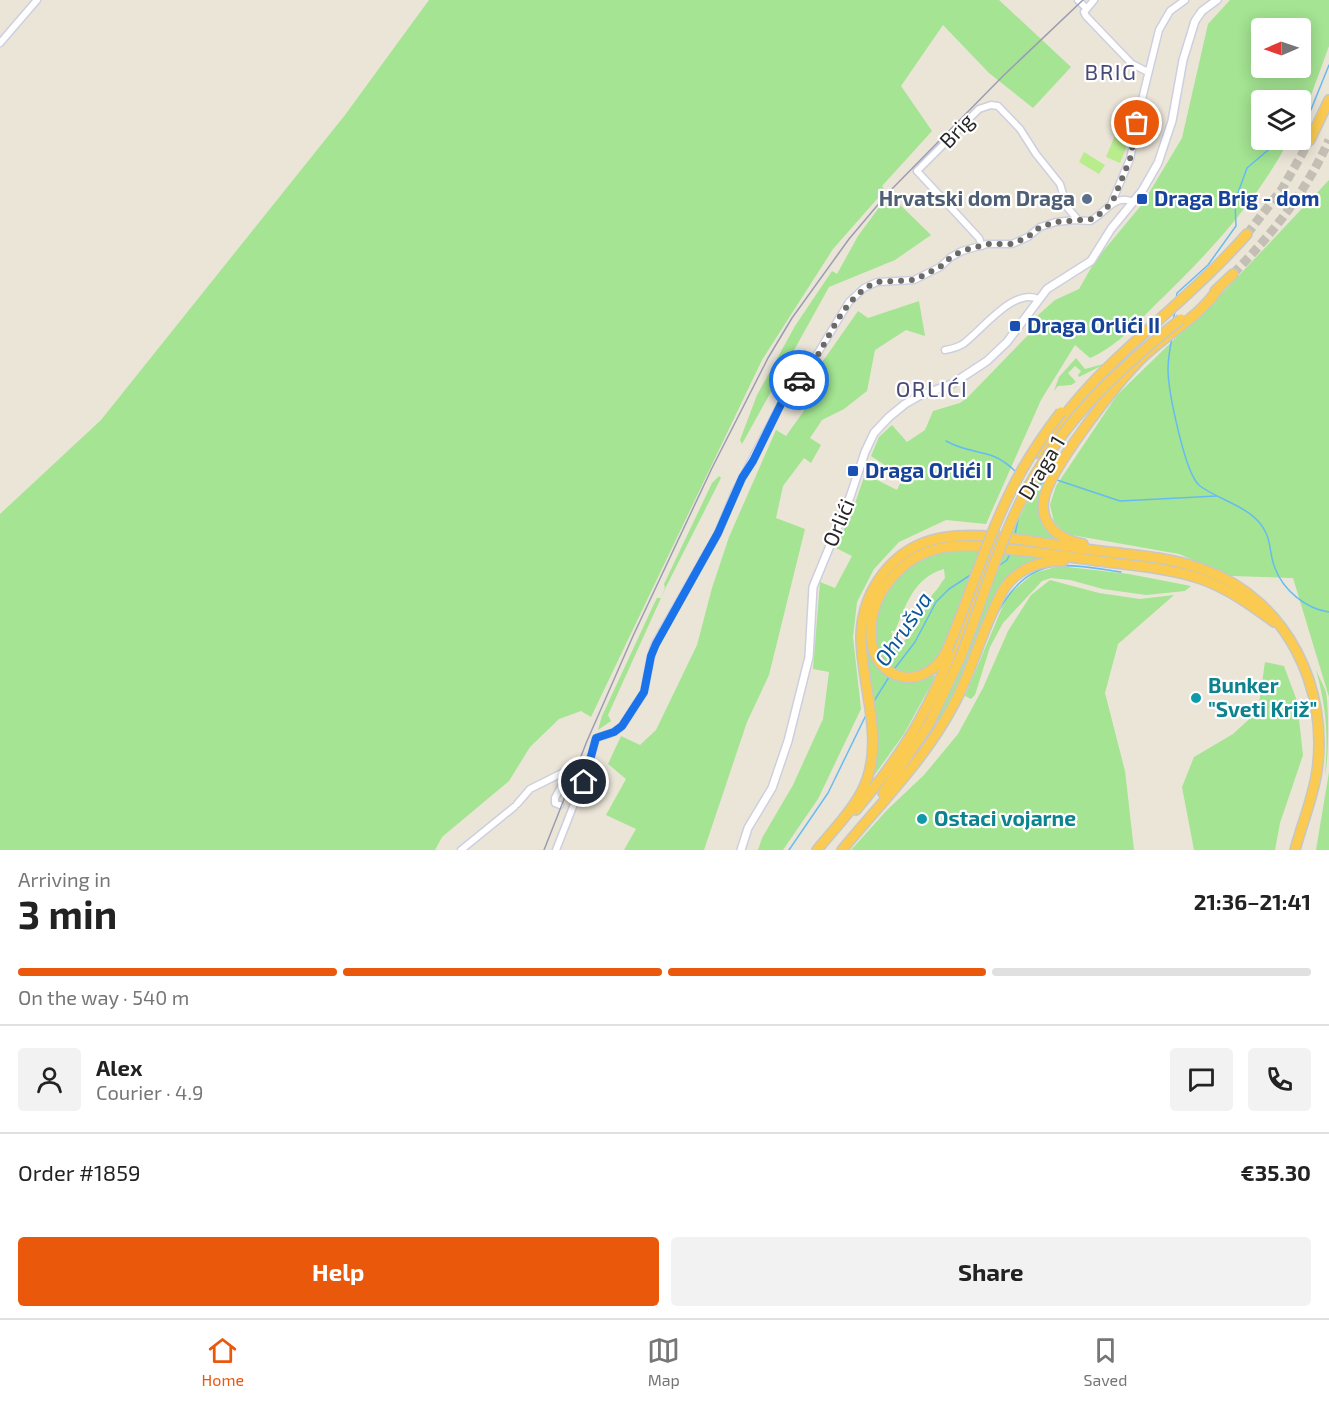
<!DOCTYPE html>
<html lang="en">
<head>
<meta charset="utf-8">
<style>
	:root { --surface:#fff; --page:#f2f2f2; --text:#222; --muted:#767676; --line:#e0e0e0; --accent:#ea580c }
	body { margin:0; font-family:"Exo 2",sans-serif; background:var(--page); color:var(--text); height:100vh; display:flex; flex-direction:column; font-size:22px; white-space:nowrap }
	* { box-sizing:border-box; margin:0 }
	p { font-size:20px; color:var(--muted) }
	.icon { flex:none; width:33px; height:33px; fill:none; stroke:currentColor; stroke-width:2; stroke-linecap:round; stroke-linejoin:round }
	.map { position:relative; height:850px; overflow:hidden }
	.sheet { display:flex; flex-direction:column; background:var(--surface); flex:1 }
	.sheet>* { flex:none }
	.needle { width:39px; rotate:268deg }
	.buttons { position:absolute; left:1251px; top:18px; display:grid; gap:12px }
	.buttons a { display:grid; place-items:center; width:60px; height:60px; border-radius:6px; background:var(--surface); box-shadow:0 3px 15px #0003; font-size:30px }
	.pin { position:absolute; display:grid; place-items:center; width:51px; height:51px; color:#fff; margin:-26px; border:3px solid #fff; border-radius:50%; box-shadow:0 2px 6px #0007 }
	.courier { position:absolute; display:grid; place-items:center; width:60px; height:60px; margin:-30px; border:4px solid #1a73e8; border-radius:50%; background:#fff; color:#222; box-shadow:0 2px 8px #0007 }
	.overview em { font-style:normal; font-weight:700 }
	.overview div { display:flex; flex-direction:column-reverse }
	.overview { display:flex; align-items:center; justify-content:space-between; height:102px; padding:0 18px }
	h1 { font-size:39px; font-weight:700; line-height:45px }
	.bar { display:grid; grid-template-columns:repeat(4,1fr); gap:9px 6px; align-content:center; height:72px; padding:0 18px }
	.bar i { height:8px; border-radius:4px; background:var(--line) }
	.bar .selected { background:var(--accent) }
	.bar p { grid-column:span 4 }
	.line { display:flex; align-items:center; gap:15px; padding:0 18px; border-top:2px solid var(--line) }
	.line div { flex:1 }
	.round { display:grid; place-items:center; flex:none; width:63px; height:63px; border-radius:6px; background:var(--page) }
	.button { display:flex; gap:12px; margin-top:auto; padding:12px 18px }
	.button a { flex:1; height:69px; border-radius:6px; background:var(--accent); color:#fff; font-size:24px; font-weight:700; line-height:69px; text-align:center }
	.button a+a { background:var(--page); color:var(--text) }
	.tab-bar { display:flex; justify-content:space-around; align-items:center; height:84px; border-top:2px solid var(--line); background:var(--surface); font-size:16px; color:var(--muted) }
	.tab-bar a { display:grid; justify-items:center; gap:3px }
	.tab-bar .selected { color:var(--accent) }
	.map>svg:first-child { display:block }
	.green { fill:#a4e492; fill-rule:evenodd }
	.pitch { fill:#b8ec8d }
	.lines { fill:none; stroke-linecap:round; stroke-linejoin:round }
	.stream { stroke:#66bcf2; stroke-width:1.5 }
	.trunk-tunnel { stroke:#c4bfb5; stroke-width:9; stroke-dasharray:9 4.5; stroke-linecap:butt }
	.minor-casing { stroke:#cdcfe1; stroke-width:9 }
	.tertiary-casing { stroke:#cdcfe1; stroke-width:10 }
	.trunk-casing { stroke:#c7c7c7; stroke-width:12 }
	.minor { stroke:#fff; stroke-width:6 }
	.tertiary { stroke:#fff; stroke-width:7 }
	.trunk { stroke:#faca51; stroke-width:9 }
	.rail { stroke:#9b9cb3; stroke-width:1.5 }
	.trunk-bridge-casing { stroke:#c7c7c7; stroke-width:12; stroke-linecap:butt }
	.trunk-bridge { stroke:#faca51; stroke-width:9 }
	.done { stroke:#6c6a65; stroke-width:6; stroke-dasharray:0 10.8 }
	.route { stroke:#1a73e8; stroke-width:8 }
	.service-dot { fill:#5c6f8a; stroke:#fff; stroke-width:2 }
	.transit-dot { fill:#1a4fb4; stroke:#fff; stroke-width:2 }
	.culture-dot { fill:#0f9aa8; stroke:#fff; stroke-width:2 }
	.labels { text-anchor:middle; stroke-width:4.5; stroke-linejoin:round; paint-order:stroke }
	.street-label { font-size:21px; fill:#272727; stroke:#fff }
	.service-label { font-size:21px; font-weight:bold; fill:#4e5e75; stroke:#fff; text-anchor:end }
	.transit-label { font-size:21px; font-weight:bold; fill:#164399; stroke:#fff; text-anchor:start }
	.culture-label { font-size:21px; font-weight:bold; fill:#0d838f; stroke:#fff; text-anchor:start }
	.neighbourhood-label { font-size:22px; letter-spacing:1.5px; fill:#474a79; stroke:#fff }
	.water-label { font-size:22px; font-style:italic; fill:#09569a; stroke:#fff }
</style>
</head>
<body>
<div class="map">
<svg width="1329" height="850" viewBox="0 0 1329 850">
	<rect width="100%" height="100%" fill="#ebe5d8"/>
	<!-- green -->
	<path class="green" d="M429,0H999L1071,67L1033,108L989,73L943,25L901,86L932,131L882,186L885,190L833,249L762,360L591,717L581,711L559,719L530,747L509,781L442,837L435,850H0V514L101,420L345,115Z
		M1230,0H1329V46L1309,101L1301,117L1300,100H1262V140H1289C1255,204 1206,256 1154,306C1133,327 1117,346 1090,358L1075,345L1041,400L986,524L946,520L899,542L874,569L857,602L853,637L861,709L818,799L783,850H758L762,838L793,785L823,719L829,672L813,669L820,582L835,588L852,556L834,547L850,518L865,474L897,490L903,477L871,456L879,437L892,425L907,442L925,430L933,411L960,403L968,397L1032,331L1027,325L1055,300L1079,289L1095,261L1143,203L1182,138L1208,24ZM1262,28H1300V68H1262Z
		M1329,180V697L1293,578L1230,576L1179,554L1066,534L1054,522L1050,505L1056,486L1117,395L1228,287Z
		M889,194L931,235L895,260L829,287L742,444L740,440L757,395L795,326L832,271L837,274L858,236Z
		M919,301L925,336L906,330L875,350L867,391L844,409L822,420L810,438L821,445L811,463L804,458L783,486L776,518L805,529L769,675L747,722L704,850H624L636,829L606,815L626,779L608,764L621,736L640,745L656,730L697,645L712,588L729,537L776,430L786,436L818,391L809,381L858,311L868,318Z
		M1076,358L1085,369L1107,363L1079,377L1078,375L1081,371L1075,366L1068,373L1076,382L1071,385L1058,386L1054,391L1059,377Z
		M1053,468L1041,492L1040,515L1061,543L1029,538L1027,557L1045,558L1017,572L952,701L940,722L917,754L916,752L960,666L962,667L998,570L972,577L944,650L929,668L935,677L904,734L873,777C875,765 878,752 878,740C878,702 863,665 866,627H875C886,571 919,549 975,550L977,531L1011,535L1042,472ZM944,569L945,578C940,584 938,589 933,594C922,607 916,611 910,627L913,632L902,643L894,640L891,631H895C906,605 914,577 944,569Z
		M719,476L721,478L667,585L661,598L608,715L611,721L598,730L602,716L653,606L657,598H661L665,588L664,584L712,483Z
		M1059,566L1129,574L1191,586L1185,591L1146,595L1103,589L1070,580L1051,578L1042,581L1003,623L990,647L975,695L971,699L965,696L1007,596L1034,573Z
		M1050,580L1099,593L1140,599L1174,595L1118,644L1105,693L1125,771L1134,850H851L887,810L924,775L958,734L983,688L1008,631L1031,595Z
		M1265,662L1284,666L1297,701L1303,755L1280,823L1275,850H1194L1182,787L1194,757L1233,734L1258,711Z
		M1316,670C1319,677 1323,684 1326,692C1329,711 1329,756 1325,776C1328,735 1327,710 1316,670Z
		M1329,772V850H1316Z"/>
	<!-- pitch -->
	<path class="pitch" d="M1119,126L1133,131L1120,163L1106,157Z
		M1084,152L1105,165L1099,174L1079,162Z"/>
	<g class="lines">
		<!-- stream -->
		<path class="stream" d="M1300,128L1308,117L1329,65
			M1176,300L1177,293L1208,265L1236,226L1235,201L1247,168L1273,146L1287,140
			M1173,321L1175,311
			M1172,337C1170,348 1168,359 1168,369C1168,390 1185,475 1200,486C1222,502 1254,507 1266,533C1271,543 1270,557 1275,568C1283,590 1306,609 1329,612
			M946,441C975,457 991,446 1017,473
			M1057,480L1120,501L1217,496
			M1033,489L1046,480
			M1015,535L1018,519
			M997,567L1007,560L1010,554
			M895,668L915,642L936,602L949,589L972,574
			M968,686C985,643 1002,571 1056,566C1077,564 1100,569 1121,572
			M874,701L889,677
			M789,850L828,793L867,713"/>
		<!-- trunk-tunnel -->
		<path class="trunk-tunnel" d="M1247,234L1282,189L1310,140
			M1233,274C1273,233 1306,192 1329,140"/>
		<defs>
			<path id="minor" d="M1078,0L1086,8
				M1094,0L1084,12L1086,16L1132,64L1148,72
				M0,43L37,0
				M1112,202L1130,159L1143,95L1159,30L1170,11L1185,0
				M982,246L979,238L917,171L979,109L991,105L998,106L1020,129L1036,154L1060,184L1067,207L1078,220
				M945,350C951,349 958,347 963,344C981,331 1014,287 1038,299
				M517,804L530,789L562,773L567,776L555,798V803L560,805
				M461,850L514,807
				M556,850L587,771L596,738L614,732L622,726L644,692L651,656L655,644L718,533L735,492L782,402L805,374L849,302L864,288L877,282L914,280L940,267L951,257L962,251L987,244H1012L1028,237L1040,227L1056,222L1075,220L1090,221C1106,213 1114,193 1134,202"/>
			<path id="tertiary" d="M741,850L748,828L772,788L788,741L809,657L813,587L850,497L865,452L874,433L889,417L905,404L919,396L952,384L987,361L1007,342L1047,289L1091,261L1111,229L1142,191L1158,163L1172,121L1183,60L1195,21L1202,11L1217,0"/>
			<path id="trunk" d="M1310,140L1329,100
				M1215,291L1233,274
				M1037,453C1058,422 1080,394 1107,368C1153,323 1204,283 1247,234
				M1083,544C1060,540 1039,525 1044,499C1048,471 1115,386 1136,364C1162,336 1200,318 1220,286
				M947,650C927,693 872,683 871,635C870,617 876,598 887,584C918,541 959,543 1006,549C1035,552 1063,556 1092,560C1125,565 1173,568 1204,580C1230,590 1251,605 1274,622
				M883,793L929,724L961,656
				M856,810C876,786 895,761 911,735C949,672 969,602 996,535
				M817,850C832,831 851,813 862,791C887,742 861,687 861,636C862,596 886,558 923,543C964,526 1031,542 1076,548C1118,554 1165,555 1205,570C1287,600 1329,688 1317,771C1313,798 1302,824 1295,850
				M842,850C880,804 925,759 953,706C969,677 978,644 992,613C997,602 1001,591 1009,582C1023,567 1043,560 1063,561"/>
		</defs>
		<!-- minor casing -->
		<use href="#minor" class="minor-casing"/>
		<!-- tertiary casing -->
		<use href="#tertiary" class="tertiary-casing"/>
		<!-- trunk casing -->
		<use href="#trunk" class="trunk-casing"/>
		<!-- minor -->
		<use href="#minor" class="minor"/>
		<!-- tertiary -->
		<use href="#tertiary" class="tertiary"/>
		<!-- trunk -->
		<use href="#trunk" class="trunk"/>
		<!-- rail -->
		<path class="rail" d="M544,850L587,741L633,636L712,468L768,358L792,318L849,239L887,194L1003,76L1083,0"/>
		<defs>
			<path id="trunk-bridge" d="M947,650C969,599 984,545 1009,495C1023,465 1041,438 1061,412
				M961,656C980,608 994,557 1016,511C1056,427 1110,376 1181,319"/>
		</defs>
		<!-- trunk-bridge casing -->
		<use href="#trunk-bridge" class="trunk-bridge-casing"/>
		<!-- trunk-bridge -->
		<use href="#trunk-bridge" class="trunk-bridge"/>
	</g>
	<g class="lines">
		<!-- done -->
		<path class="done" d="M799,380C829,350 836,300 877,282L914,280L940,267L951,257L962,251L987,244H1012L1028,237L1040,227L1056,222L1094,219L1112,203L1130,159L1137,123"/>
		<!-- route -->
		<path class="route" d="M584,782L596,738L614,732L622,726L644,692L651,656L656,644L718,533L742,478L753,461L782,402L799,380"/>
	</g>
	<!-- markers -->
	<circle class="service-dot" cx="1087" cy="199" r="6"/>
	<g class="transit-dot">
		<rect x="1136" y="193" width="12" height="12" rx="3"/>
		<rect x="1009" y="320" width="12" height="12" rx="3"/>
		<rect x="847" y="465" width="12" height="12" rx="3"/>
	</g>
	<g class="culture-dot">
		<circle cx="1196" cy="698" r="6"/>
		<circle cx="922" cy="819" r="6"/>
	</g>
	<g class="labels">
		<!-- street labels -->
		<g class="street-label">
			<text transform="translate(957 131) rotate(-46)" y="7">Brig</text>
			<text transform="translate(1042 468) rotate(-59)" y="7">Draga 1</text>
			<text transform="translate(839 523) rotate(-67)" y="7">Orlići</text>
		</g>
		<!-- service labels -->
		<g class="service-label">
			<text x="1075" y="206">Hrvatski dom Draga</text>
		</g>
		<!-- transit labels -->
		<g class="transit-label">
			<text x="1154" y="206">Draga Brig - dom</text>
			<text x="1027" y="333">Draga Orlići II</text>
			<text x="865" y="478">Draga Orlići I</text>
		</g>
		<!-- culture labels -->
		<g class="culture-label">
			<text x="1208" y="693">Bunker<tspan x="1208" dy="24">"Sveti Križ"</tspan></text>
			<text x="934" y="826">Ostaci vojarne</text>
		</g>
		<!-- neighbourhood labels -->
		<g class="neighbourhood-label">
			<text x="1111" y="80">BRIG</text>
			<text x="932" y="397">ORLIĆI</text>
		</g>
		<!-- water labels -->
		<g class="water-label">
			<text transform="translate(903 629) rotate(-56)" y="8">Ohrušva</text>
		</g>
	</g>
</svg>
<div class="buttons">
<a><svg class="needle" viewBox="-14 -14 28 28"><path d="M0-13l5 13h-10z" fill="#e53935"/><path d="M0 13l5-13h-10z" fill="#767676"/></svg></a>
<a><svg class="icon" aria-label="layers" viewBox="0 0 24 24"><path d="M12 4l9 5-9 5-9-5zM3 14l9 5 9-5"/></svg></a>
</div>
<div class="pin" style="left:1137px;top:123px;background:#ea580c"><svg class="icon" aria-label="bag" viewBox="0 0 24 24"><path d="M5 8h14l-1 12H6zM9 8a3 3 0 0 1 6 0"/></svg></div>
<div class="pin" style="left:584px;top:782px;background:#1f2937"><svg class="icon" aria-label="home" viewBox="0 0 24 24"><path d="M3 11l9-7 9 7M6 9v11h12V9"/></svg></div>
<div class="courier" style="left:799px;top:380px"><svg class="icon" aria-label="car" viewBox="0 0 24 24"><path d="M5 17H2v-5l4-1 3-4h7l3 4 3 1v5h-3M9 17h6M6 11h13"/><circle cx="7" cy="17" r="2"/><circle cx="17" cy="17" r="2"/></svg></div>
</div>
<section class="sheet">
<div class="overview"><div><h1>3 min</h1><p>Arriving in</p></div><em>21:36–21:41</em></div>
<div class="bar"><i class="selected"></i><i class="selected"></i><i class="selected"></i><i></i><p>On the way · 540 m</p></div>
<div class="line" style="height:108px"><a class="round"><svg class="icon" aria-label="person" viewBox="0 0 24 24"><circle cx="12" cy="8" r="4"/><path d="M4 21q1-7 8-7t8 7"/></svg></a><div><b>Alex</b><p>Courier · 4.9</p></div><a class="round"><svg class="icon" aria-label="chat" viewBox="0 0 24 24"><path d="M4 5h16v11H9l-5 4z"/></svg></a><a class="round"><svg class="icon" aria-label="phone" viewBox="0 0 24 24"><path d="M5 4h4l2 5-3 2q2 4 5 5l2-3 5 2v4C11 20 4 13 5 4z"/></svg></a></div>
<div class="line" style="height:78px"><div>Order #1859</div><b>€35.30</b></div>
<div class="button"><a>Help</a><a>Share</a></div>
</section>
<nav class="tab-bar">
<a class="selected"><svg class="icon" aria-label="home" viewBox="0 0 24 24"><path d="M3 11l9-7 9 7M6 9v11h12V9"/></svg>Home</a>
<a><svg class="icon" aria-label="map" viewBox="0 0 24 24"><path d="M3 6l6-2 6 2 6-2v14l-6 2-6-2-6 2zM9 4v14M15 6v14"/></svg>Map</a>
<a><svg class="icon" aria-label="saved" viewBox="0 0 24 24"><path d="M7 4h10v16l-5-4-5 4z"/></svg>Saved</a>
</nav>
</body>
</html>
